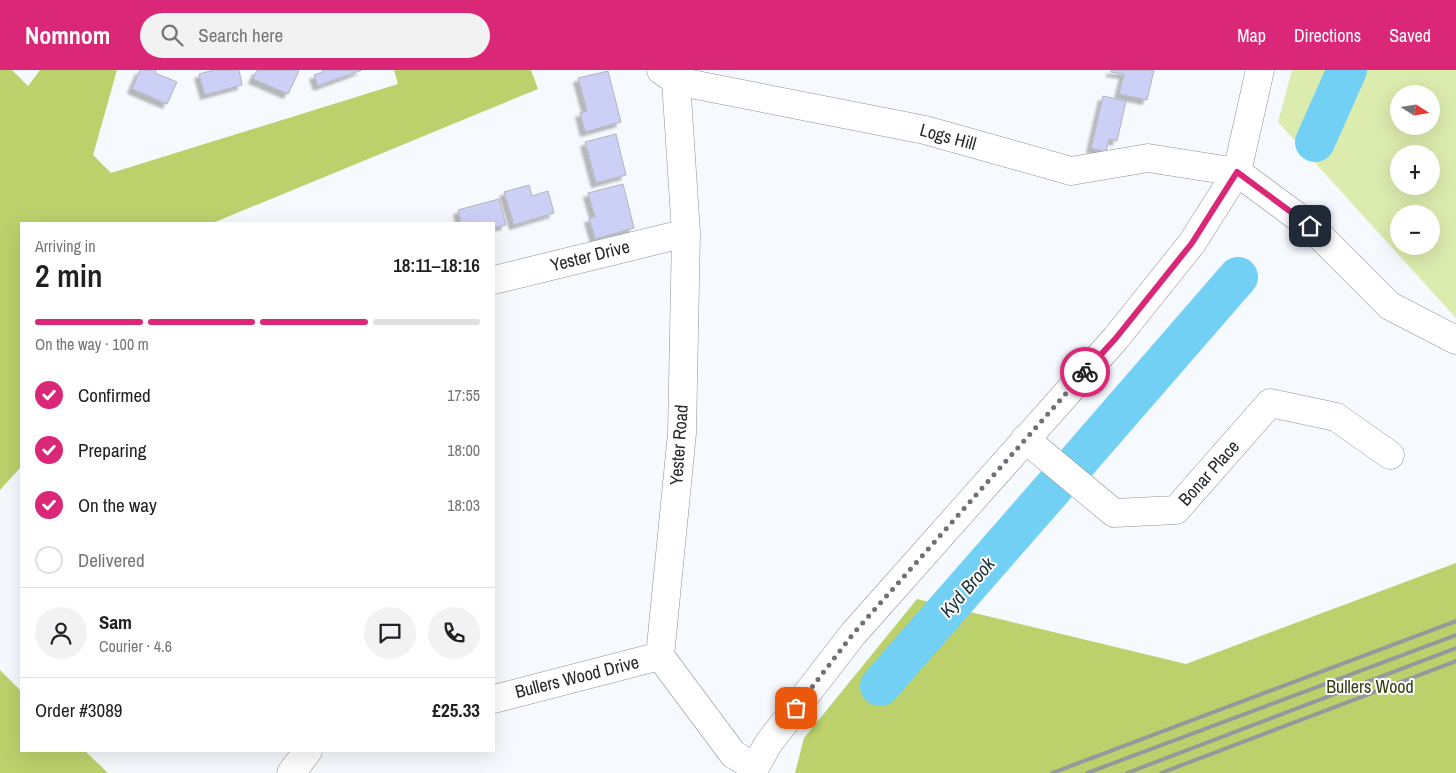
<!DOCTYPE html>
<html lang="en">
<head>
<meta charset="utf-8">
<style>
	:root { --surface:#fff; --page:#f2f2f2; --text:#202124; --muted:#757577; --line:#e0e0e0; --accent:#db2777 }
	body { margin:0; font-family:"Archivo Narrow",sans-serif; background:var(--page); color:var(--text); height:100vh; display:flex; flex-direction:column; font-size:19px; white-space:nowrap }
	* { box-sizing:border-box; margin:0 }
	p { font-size:16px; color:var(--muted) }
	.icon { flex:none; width:28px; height:28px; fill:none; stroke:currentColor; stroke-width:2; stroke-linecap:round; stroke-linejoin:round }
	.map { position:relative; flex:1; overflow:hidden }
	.details { position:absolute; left:20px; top:152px; width:475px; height:530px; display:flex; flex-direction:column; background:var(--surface); border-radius:0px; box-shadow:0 5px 20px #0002 }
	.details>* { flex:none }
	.needle { width:32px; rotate:102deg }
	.fabs { position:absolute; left:1390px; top:15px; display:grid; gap:10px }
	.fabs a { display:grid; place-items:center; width:50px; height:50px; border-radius:50%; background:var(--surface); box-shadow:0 5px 20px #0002; font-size:25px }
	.pin { position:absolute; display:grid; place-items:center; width:42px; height:42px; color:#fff; margin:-21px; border-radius:10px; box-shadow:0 2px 8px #0006 }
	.courier { position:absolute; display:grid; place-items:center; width:50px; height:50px; margin:-25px; border:4px solid #db2777; border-radius:50%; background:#fff; color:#222; box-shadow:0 1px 6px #0007 }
	.head em { font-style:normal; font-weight:600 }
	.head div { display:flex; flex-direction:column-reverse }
	.head { display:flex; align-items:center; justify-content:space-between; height:85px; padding:0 15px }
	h1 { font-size:32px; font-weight:600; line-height:38px }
	.bar { display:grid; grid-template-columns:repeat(4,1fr); gap:8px 5px; align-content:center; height:60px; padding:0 15px }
	.bar i { height:6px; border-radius:4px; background:var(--line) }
	.bar .current { background:var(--accent) }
	.bar p { grid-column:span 4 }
	.line { display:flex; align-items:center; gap:12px; padding:0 15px; border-top:1px solid var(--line) }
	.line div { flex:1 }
	.round { display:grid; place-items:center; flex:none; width:52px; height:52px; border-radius:26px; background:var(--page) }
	ol { padding:0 15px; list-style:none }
	li { display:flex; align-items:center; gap:15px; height:55px }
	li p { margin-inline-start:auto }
	li .icon { padding:5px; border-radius:50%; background:var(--accent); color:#fff; stroke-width:4 }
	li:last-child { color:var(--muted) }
	li i { width:28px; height:28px; border:2px solid var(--line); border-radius:50% }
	header { display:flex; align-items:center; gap:30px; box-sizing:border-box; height:70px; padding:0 25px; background:var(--accent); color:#fff }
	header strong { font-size:24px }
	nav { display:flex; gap:28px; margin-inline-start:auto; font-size:18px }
	.search { width:350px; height:45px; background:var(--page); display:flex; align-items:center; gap:12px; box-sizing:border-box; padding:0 18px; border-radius:28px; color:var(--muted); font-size:19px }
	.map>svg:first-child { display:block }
	.green { fill:#dcebae; fill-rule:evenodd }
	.forest { fill:#bcd16c }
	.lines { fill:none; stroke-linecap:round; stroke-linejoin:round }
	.river { stroke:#71d0f4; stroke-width:40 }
	.building { fill:#cdd0f6; stroke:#b2b3b9; filter:url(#shadow) }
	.minor-casing { stroke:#8e9095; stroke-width:29 }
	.minor { stroke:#fff; stroke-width:28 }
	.rail { stroke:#96989c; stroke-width:4 }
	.done { stroke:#6f7174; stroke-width:5; stroke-dasharray:0 9 }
	.route { stroke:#db2777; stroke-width:6 }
	.labels { text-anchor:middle; stroke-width:4; stroke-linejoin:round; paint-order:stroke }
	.street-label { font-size:18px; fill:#27282a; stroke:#fff }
	.park-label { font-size:18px; fill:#353d12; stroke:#fff }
	.water-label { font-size:19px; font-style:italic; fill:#1c323b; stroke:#fff }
</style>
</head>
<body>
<header>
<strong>Nomnom</strong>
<div class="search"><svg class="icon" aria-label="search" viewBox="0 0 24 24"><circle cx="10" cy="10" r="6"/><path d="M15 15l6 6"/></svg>Search here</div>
<nav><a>Map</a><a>Directions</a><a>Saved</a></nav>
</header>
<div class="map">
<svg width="1456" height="703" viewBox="0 0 1456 703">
	<defs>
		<filter id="shadow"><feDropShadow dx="-4.5" dy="4.5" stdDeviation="1" flood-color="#0004"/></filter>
	</defs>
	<rect width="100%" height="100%" fill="#f6f9fe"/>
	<!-- green -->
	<path class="green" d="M1292,0H1456V248L1278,52ZM1399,24H1431V56H1399ZM1399,84H1431V116H1399ZM1399,144H1431V176H1399Z"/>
	<!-- forest -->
	<path class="forest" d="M0,0H12L28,16L40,0H117L93,85L111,103L398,14L394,0H531L538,19L210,154H21V397L0,420Z
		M1456,493V703H795L804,668L917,529L1186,594Z
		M0,600L21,621V681H85L108,703H0Z"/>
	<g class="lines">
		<!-- river -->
		<path class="river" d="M1315,72L1347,0
			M1079,390L1238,207
			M880,616L1054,417"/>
	</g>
	<!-- building -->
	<path class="building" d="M140,0H156L155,3L177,12L167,34L132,19Z
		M214,0H239L242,15L205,25L199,4Z
		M257,0H298L299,1L288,24L253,9Z
		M322,0H362L318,16L314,5L323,2Z
		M1111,0H1154L1147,30L1119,24L1124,4L1111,2Z
		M608,1L621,52L585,62L580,43L587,41L578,8Z
		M1103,26L1126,31L1117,71L1109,69L1106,82L1091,78Z
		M616,64L626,105L596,113L585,72Z
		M623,114L634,158L595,169L589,148L595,147L588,123Z
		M529,115L532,126L548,121L554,143L514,155L504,122Z
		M499,129L506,155L494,158V154H461L458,140Z"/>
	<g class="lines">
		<defs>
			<path id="minor" d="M661,0L676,11L925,60L1071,101L1148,88L1237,102L1310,156L1390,236L1456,270
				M676,11L686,163L682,363L660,586L733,684L754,697
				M494,210L686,163
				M1025,369L1114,443L1176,440L1270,333L1336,347L1390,385
				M494,629L660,586
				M291,703L308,681
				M752,703L768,674L853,564L1116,268L1192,173L1237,102L1260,0"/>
		</defs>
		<!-- minor casing -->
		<use href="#minor" class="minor-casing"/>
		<!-- minor -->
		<use href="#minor" class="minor"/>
		<!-- rail -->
		<path class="rail" d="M1052,703L1456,551
			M1087,703L1456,565
			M1127,703L1456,578
			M1161,703L1456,591"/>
	</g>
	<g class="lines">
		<!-- done -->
		<path class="done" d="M796,638L853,564L1085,302"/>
		<!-- route -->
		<path class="route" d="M1085,302L1116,268L1192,173L1237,102L1310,156"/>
	</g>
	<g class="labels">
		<!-- street labels -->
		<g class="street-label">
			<text transform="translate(948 67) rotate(15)" y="6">Logs Hill</text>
			<text transform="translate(590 186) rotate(-14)" y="6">Yester Drive</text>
			<text transform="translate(679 375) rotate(-86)" y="6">Yester Road</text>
			<text transform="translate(1209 403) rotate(-48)" y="6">Bonar Place</text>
			<text transform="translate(577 607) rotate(-14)" y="6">Bullers Wood Drive</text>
		</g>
		<!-- park labels -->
		<g class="park-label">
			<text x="1370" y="623">Bullers Wood</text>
		</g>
		<!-- water labels -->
		<g class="water-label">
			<text transform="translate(967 517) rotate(-49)" y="7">Kyd Brook</text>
		</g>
	</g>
</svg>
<div class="fabs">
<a><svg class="needle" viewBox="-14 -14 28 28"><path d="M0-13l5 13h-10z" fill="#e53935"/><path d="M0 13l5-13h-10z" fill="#757577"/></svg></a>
<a>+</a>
<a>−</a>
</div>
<div class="pin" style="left:796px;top:638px;background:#ea580c"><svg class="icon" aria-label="bag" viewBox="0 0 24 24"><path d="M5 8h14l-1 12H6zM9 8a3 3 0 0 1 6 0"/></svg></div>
<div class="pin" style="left:1310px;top:156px;background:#1f2937"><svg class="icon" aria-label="home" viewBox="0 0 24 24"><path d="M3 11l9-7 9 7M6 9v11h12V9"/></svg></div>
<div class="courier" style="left:1085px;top:302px"><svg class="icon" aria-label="bike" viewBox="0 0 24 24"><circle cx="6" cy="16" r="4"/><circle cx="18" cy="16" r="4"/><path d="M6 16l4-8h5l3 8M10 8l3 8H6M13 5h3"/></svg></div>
<section class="details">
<div class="head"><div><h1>2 min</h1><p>Arriving in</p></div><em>18:11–18:16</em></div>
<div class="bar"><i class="current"></i><i class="current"></i><i class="current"></i><i></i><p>On the way · 100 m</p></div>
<ol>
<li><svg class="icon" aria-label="check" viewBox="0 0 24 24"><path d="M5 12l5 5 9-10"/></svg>Confirmed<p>17:55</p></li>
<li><svg class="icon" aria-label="check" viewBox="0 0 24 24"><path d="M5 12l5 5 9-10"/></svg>Preparing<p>18:00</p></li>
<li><svg class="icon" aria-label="check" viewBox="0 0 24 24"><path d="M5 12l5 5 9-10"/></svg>On the way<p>18:03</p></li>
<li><i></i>Delivered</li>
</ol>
<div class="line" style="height:90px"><a class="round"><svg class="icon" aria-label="person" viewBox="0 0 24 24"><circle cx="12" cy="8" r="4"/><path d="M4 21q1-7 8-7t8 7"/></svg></a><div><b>Sam</b><p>Courier · 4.6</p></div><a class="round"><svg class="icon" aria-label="chat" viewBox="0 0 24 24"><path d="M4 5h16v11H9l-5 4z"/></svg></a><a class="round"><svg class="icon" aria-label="phone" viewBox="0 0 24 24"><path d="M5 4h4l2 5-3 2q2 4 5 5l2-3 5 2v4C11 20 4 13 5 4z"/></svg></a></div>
<div class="line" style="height:65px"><div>Order #3089</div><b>£25.33</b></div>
</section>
</div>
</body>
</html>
